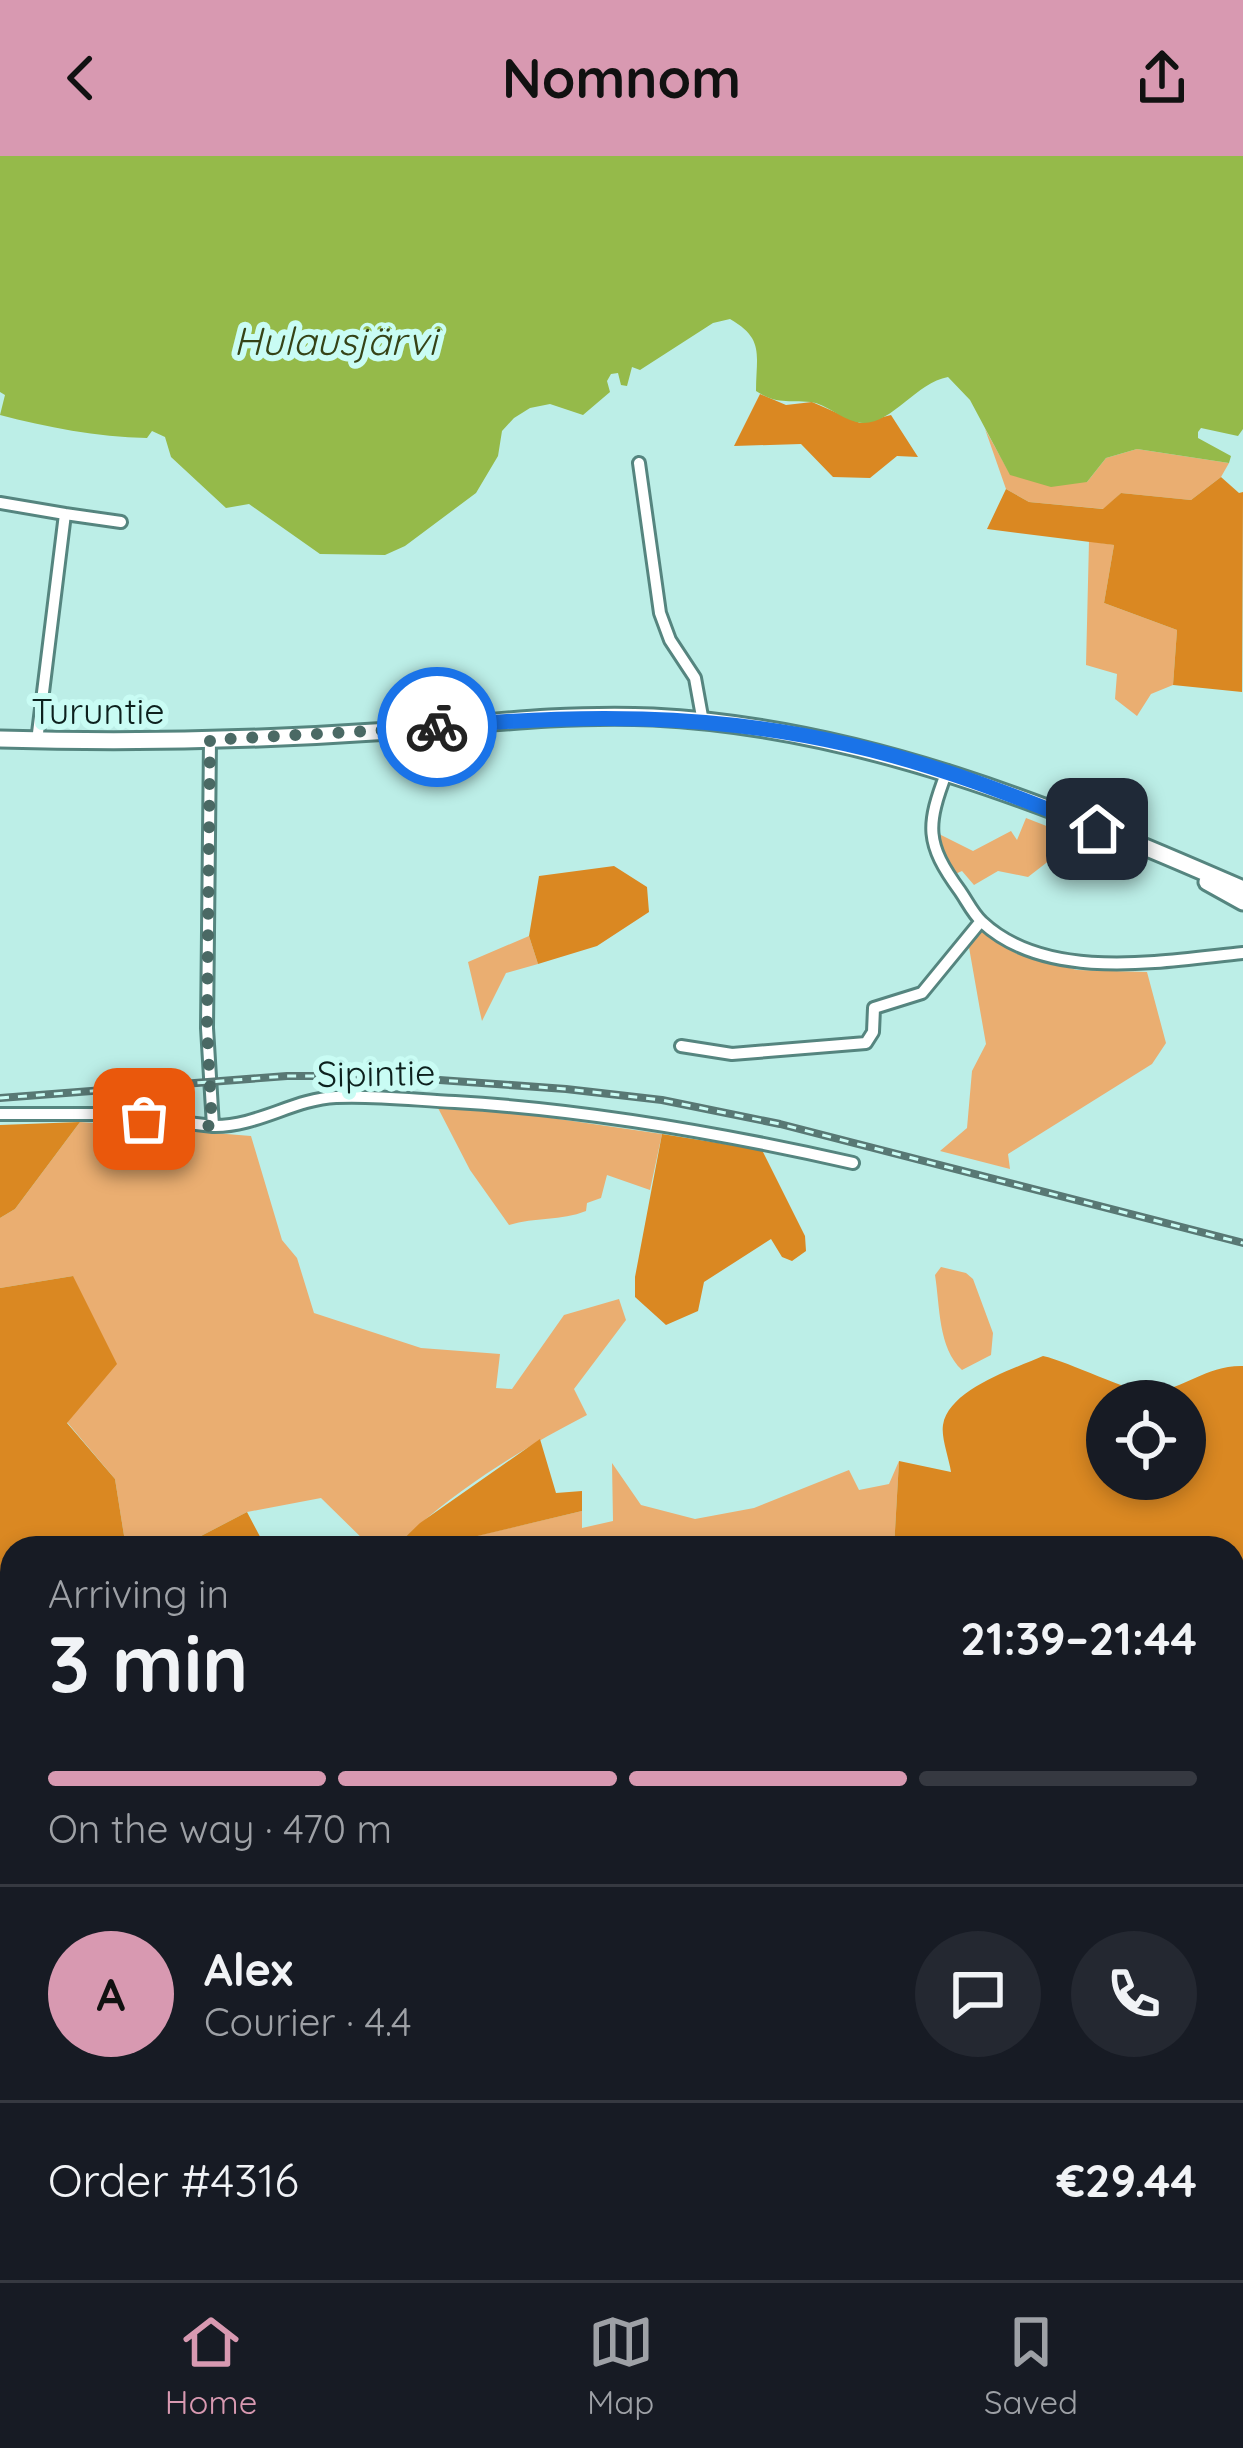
<!DOCTYPE html>
<html lang="en">
<head>
<meta charset="utf-8">
<style>
	:root { --surface:#171b24; --page:#242831; --text:#f1f3f6; --muted:#9ea1a6; --line:#363941; --accent:#d899b1 }
	body { margin:0; font-family:Quicksand,sans-serif; background:var(--page); color:var(--text); height:100vh; display:flex; flex-direction:column; font-size:45px; white-space:nowrap }
	* { box-sizing:border-box; margin:0 }
	p { font-size:39px; color:var(--muted) }
	.icon { flex:none; width:66px; height:66px; fill:none; stroke:currentColor; stroke-width:2; stroke-linecap:round; stroke-linejoin:round }
	.map { position:relative; flex:1; overflow:hidden }
	.sheet { position:absolute; left:0px; top:1380px; width:1245px; height:744px; display:flex; flex-direction:column; background:var(--surface); border-radius:36px 36px 0 0; box-shadow:0 6px 18px #0003 }
	.sheet>* { flex:none }
	.buttons { position:absolute; left:1086px; top:1224px; display:grid; gap:24px }
	.buttons a { display:grid; place-items:center; width:120px; height:120px; border-radius:50%; background:var(--surface); box-shadow:0 6px 18px #0003; font-size:60px }
	.pin { position:absolute; display:grid; place-items:center; width:102px; height:102px; color:#fff; margin:-51px; border-radius:24px; box-shadow:0 6px 18px #0006 }
	.courier { position:absolute; display:grid; place-items:center; width:120px; height:120px; margin:-60px; border:9px solid #1a73e8; border-radius:50%; background:#fff; color:#222; box-shadow:0 3px 15px #0007 }
	.summary em { font-style:normal; font-weight:700 }
	.summary div { display:flex; flex-direction:column-reverse }
	.summary { display:flex; align-items:center; justify-content:space-between; height:204px; padding:0 48px }
	h1 { font-size:78px; font-weight:700; line-height:90px }
	.bar { display:grid; grid-template-columns:repeat(4,1fr); gap:18px 12px; align-content:center; height:144px; padding:0 48px }
	.bar i { height:15px; border-radius:9px; background:var(--line) }
	.bar .current { background:var(--accent) }
	.bar p { grid-column:span 4 }
	.line { display:flex; align-items:center; gap:30px; padding:0 48px; border-top:3px solid var(--line) }
	.line div { flex:1 }
	.round { display:grid; place-items:center; flex:none; width:126px; height:126px; border-radius:63px; background:var(--page) }
	header { display:flex; justify-content:space-between; align-items:center; height:156px; padding:0 48px; background:var(--accent); color:#111; font-size:54px; font-weight:700 }
	.tabs { display:flex; justify-content:space-around; align-items:center; height:168px; border-top:3px solid var(--line); background:var(--surface); font-size:33px; color:var(--muted) }
	.tabs a { display:grid; justify-items:center; gap:6px }
	.tabs .current { color:var(--accent) }
	.map>svg:first-child { display:block }
	.green { fill:#eaae71 }
	.forest { fill:#da8822; fill-rule:evenodd }
	.water { fill:#95ba4a }
	.lines { fill:none; stroke-linecap:round; stroke-linejoin:round }
	.minor-casing { stroke:#55857f; stroke-width:16 }
	.secondary-casing { stroke:#55857f; stroke-width:21 }
	.minor { stroke:#fff; stroke-width:10 }
	.secondary { stroke:#fff; stroke-width:15 }
	.rail-casing { stroke:#587874; stroke-width:8 }
	.rail { stroke:#c9fcf4; stroke-width:3; stroke-dasharray:9; stroke-linecap:butt }
	.done { stroke:#4a6964; stroke-width:12; stroke-dasharray:0 21.6 }
	.route { stroke:#1a73e8; stroke-width:15 }
	.labels { text-anchor:middle; stroke-width:12; stroke-linejoin:round; paint-order:stroke }
	.street-label { font-size:36px; fill:#0d211e; stroke:#c9fcf4 }
	.water-label { font-size:39px; font-style:italic; fill:#354317; stroke:#c9fcf4 }
</style>
</head>
<body>
<header><svg class="icon" aria-label="back" viewBox="0 0 24 24"><path d="M15 5l-7 7 7 7"/></svg>Nomnom<svg class="icon" aria-label="share" viewBox="0 0 24 24"><path d="M12 15V3M7 8l5-5 5 5M5 13v7h14v-7"/></svg></header>
<div class="map">
<svg width="1243" height="2124" viewBox="0 0 1243 2124">
	<rect width="100%" height="100%" fill="#bceee7"/>
	<!-- green -->
	<path class="green" d="M985,273L1010,318L1087,326L1106,302L1137,293L1229,307L1221,321L1191,344L1121,337L1104,353L1029,346L1006,333Z
		M1089,385L1114,389L1104,447L1177,474L1173,529L1151,538L1137,560L1115,543L1117,518L1086,509Z
		M1026,662L1085,685L1072,687L1028,721L998,715L974,729L962,715L953,719L935,676L973,695L1011,675L1017,684Z
		M974,766L1017,798L1077,814L1147,816L1166,887L1152,908L1008,998L1010,1013L940,995L967,972L972,915L986,888L967,780Z
		M529,780L538,808L506,817L482,865L468,806Z
		M438,952L524,958L662,978L650,1034L607,1019L601,1042L587,1047L586,1055C561,1065 535,1061 509,1069L470,1014Z
		M80,966L251,980L282,1084L297,1102L314,1157L421,1192L500,1198L496,1232L512,1233L564,1159L619,1143L626,1164L574,1233L587,1259C519,1294 449,1338 394,1392H372L321,1342L247,1356L178,1392H126L115,1323L67,1266L73,1120L0,1132V1062L15,1053Z
		M941,1111L966,1117L973,1123L993,1177L991,1199L962,1214C938,1192 940,1150 935,1119Z
		M899,1305L894,1392H450L442,1388L582,1355V1372L613,1365L612,1307L641,1349L695,1363L754,1352L849,1314L859,1334L889,1328Z"/>
	<!-- forest -->
	<path class="forest" d="M760,238L786,249L812,246L860,267L891,259L918,301L897,300L870,322L833,321L801,288L734,290Z
		M1221,321L1239,337L1243,336L1242,536L1173,529L1177,474L1104,447L1114,389L987,373L1006,333L1029,346L1103,353L1121,337L1191,344Z
		M614,710L647,731L649,756L597,790L538,808L529,780L539,720Z
		M80,966L15,1053L0,1062V969Z
		M662,978L762,994L805,1080L806,1095L792,1105L782,1101L771,1083L704,1126L698,1155L666,1169L635,1141V1121Z
		M73,1120L117,1208L67,1267L115,1323L126,1392H12V1517L0,1526V1132Z
		M1043,1200C1070,1206 1132,1238 1152,1236C1185,1233 1206,1209 1243,1210V1504L1233,1507V1392H894L899,1305L951,1316C949,1302 941,1282 943,1269C949,1233 1014,1213 1043,1200ZM1107,1245H1185V1323H1107Z
		M540,1283L556,1337L582,1335V1355L427,1392H394L420,1367Z
		M247,1356L266,1392H178Z
		M1233,1869L1243,1871V2124H1231L1230,2112Z
		M1014,2112H1198L1146,2124H967Z"/>
	<!-- water -->
	<path class="water" d="M0,0H1243V273L1238,280L1201,272L1198,276V282L1231,300L1229,307L1137,293L1106,302L1087,326L1051,331L1010,319L970,244L948,221C914,227 889,274 856,266C840,262 826,248 811,246C787,243 779,250 756,235C756,199 765,183 730,163L713,167L640,214L632,211L627,230L621,229L618,217L611,218L607,225L610,236L583,259L550,248L530,252L514,262L502,275L498,300L476,337L405,390L385,399L320,398L249,348L226,352L171,301L165,281L152,275L147,282C97,281 46,271 0,259L5,239L0,236Z"/>
	<g class="lines">
		<defs>
			<path id="minor" d="M639,307L660,457L670,484L695,522L703,566
				M0,347L65,358L37,585
				M65,358L121,366
				M210,584L207,872L213,970C257,971 293,943 336,941C375,939 415,944 455,946C590,954 721,977 853,1007
				M947,615C926,670 925,687 960,735C967,745 973,758 982,766C1047,827 1164,805 1243,797
				M681,890L732,898L866,887L873,876L874,852L922,837L981,765
				M0,958H112L213,970
				M827,2124L830,2112"/>
			<path id="secondary" d="M0,583C131,587 260,584 390,575C478,568 565,557 653,561C861,571 1055,651 1243,733
				M1207,726L1243,746"/>
		</defs>
		<!-- minor casing -->
		<use href="#minor" class="minor-casing"/>
		<!-- secondary casing -->
		<use href="#secondary" class="secondary-casing"/>
		<!-- minor -->
		<use href="#minor" class="minor"/>
		<!-- secondary -->
		<use href="#secondary" class="secondary"/>
		<defs>
			<path id="rail" d="M0,942L287,920H383L566,933L662,944L780,968L1243,1087"/>
		</defs>
		<!-- rail casing -->
		<use href="#rail" class="rail-casing"/>
		<!-- rail -->
		<use href="#rail" class="rail"/>
	</g>
	<g class="lines">
		<!-- done -->
		<path class="done" d="M144,963L212,970L207,872L210,584L437,571"/>
		<!-- route -->
		<path class="route" d="M437,571C574,558 711,557 846,588C933,607 1015,640 1097,673"/>
	</g>
	<g class="labels">
		<!-- street labels -->
		<g class="street-label">
			<text x="98" y="568">Turuntie</text>
			<text transform="translate(376 917) rotate(-1)" y="13">Sipintie</text>
		</g>
		<!-- water labels -->
		<g class="water-label">
			<text x="335" y="199">Hulausjärvi</text>
		</g>
	</g>
</svg>
<div class="buttons">
<a><svg class="icon" aria-label="locate" viewBox="0 0 24 24"><circle cx="12" cy="12" r="6"/><path d="M12 2v4M12 18v4M2 12h4M18 12h4"/></svg></a>
</div>
<div class="pin" style="left:144px;top:963px;background:#ea580c"><svg class="icon" aria-label="bag" viewBox="0 0 24 24"><path d="M5 8h14l-1 12H6zM9 8a3 3 0 0 1 6 0"/></svg></div>
<div class="pin" style="left:1097px;top:673px;background:#1f2937"><svg class="icon" aria-label="home" viewBox="0 0 24 24"><path d="M3 11l9-7 9 7M6 9v11h12V9"/></svg></div>
<div class="courier" style="left:437px;top:571px"><svg class="icon" aria-label="bike" viewBox="0 0 24 24"><circle cx="6" cy="16" r="4"/><circle cx="18" cy="16" r="4"/><path d="M6 16l4-8h5l3 8M10 8l3 8H6M13 5h3"/></svg></div>
<section class="sheet">
<div class="summary"><div><h1>3 min</h1><p>Arriving in</p></div><em>21:39–21:44</em></div>
<div class="bar"><i class="current"></i><i class="current"></i><i class="current"></i><i></i><p>On the way · 470 m</p></div>
<div class="line" style="height:216px"><b class="round" style="background:var(--accent);color:#111">A</b><div><b>Alex</b><p>Courier · 4.4</p></div><a class="round"><svg class="icon" aria-label="chat" viewBox="0 0 24 24"><path d="M4 5h16v11H9l-5 4z"/></svg></a><a class="round"><svg class="icon" aria-label="phone" viewBox="0 0 24 24"><path d="M5 4h4l2 5-3 2q2 4 5 5l2-3 5 2v4C11 20 4 13 5 4z"/></svg></a></div>
<div class="line" style="height:156px"><div>Order #4316</div><b>€29.44</b></div>
</section>
</div>
<nav class="tabs">
<a class="current"><svg class="icon" aria-label="home" viewBox="0 0 24 24"><path d="M3 11l9-7 9 7M6 9v11h12V9"/></svg>Home</a>
<a><svg class="icon" aria-label="map" viewBox="0 0 24 24"><path d="M3 6l6-2 6 2 6-2v14l-6 2-6-2-6 2zM9 4v14M15 6v14"/></svg>Map</a>
<a><svg class="icon" aria-label="saved" viewBox="0 0 24 24"><path d="M7 4h10v16l-5-4-5 4z"/></svg>Saved</a>
</nav>
</body>
</html>
